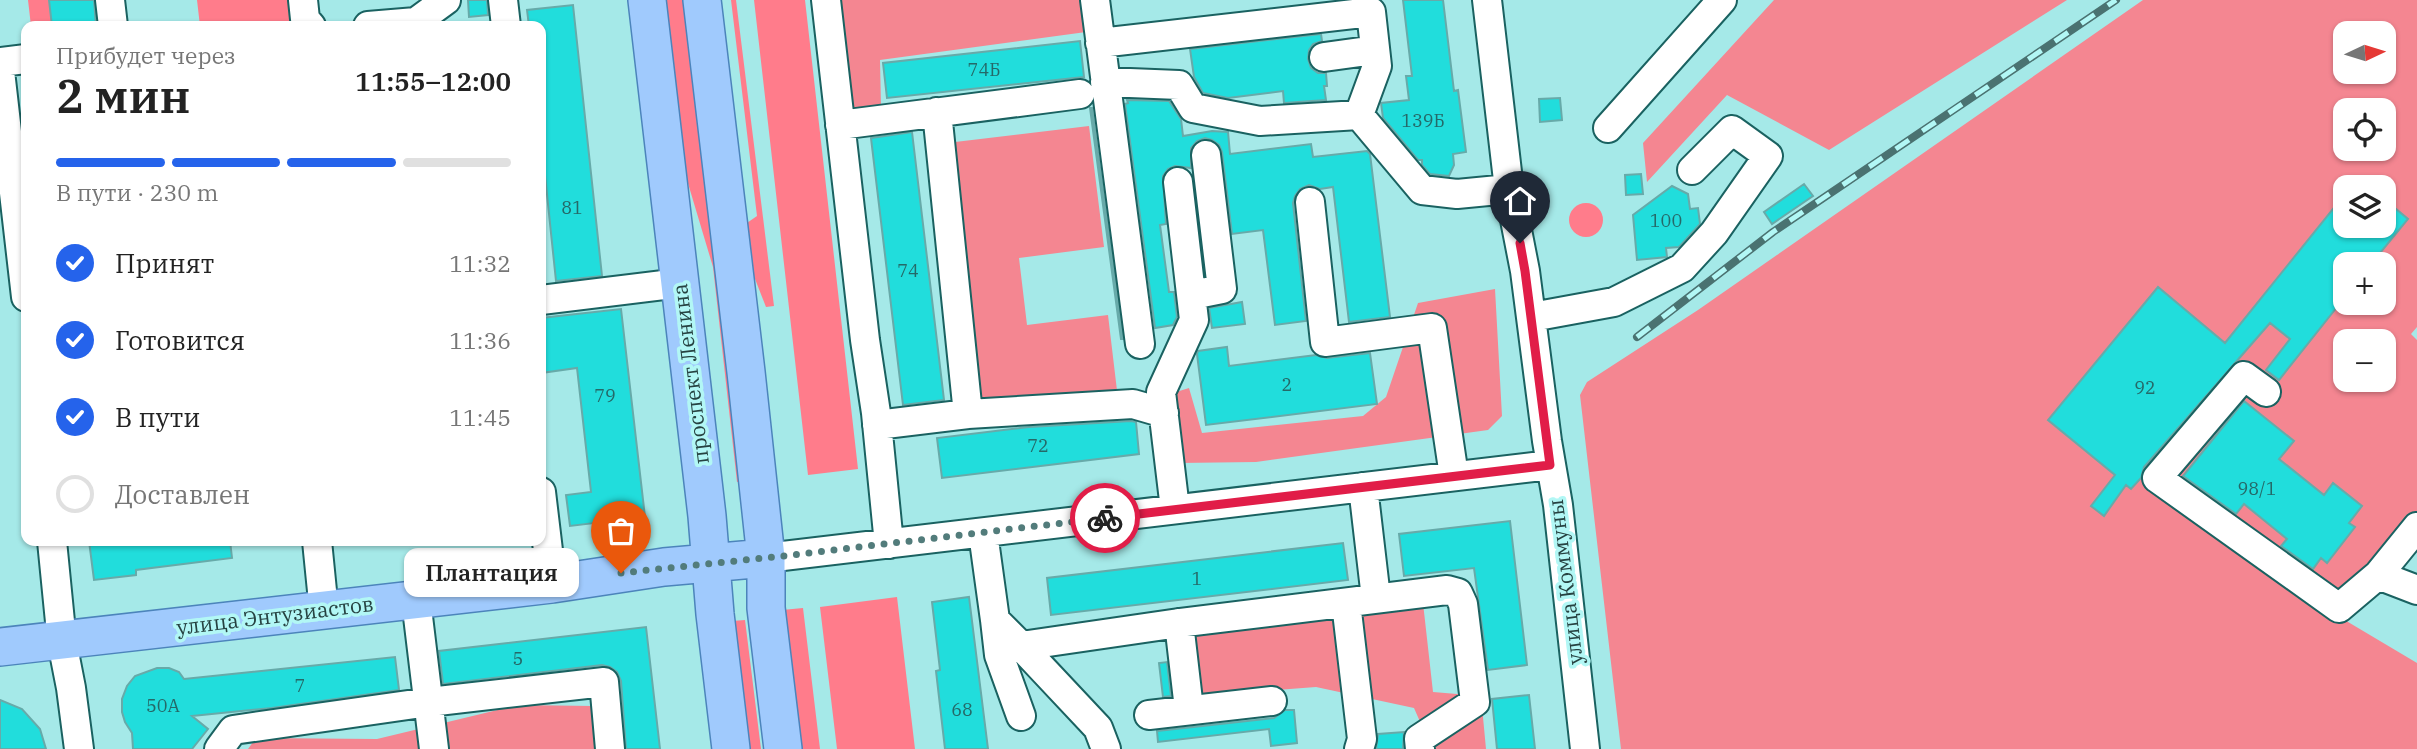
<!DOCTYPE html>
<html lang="ru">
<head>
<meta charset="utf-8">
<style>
	:root { --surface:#fff; --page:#f6f6f6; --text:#222; --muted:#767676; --line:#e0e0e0; --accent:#2563eb }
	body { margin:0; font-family:"IBM Plex Serif",serif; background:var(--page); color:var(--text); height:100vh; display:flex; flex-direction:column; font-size:26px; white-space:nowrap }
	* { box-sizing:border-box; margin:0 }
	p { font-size:23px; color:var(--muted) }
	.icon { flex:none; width:38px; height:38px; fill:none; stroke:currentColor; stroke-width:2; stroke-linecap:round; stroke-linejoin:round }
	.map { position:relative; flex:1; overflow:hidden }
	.side { position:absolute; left:21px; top:21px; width:525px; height:525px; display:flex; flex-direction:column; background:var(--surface); border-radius:14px; box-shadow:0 2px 5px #0004 }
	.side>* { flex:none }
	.needle { width:46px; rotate:86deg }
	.controls { position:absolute; left:2333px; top:21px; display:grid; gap:14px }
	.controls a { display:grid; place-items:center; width:63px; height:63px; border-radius:14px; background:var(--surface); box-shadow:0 2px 5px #0004; font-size:35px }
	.pin { position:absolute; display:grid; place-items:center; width:60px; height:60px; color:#fff; margin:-72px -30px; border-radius:50% 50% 50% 0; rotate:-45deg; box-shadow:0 0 7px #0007 }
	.pin .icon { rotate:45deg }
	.courier { position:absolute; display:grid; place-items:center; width:70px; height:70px; margin:-35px; border:5px solid #e11d48; border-radius:50%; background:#fff; color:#222; box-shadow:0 2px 9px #0007 }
	.bubble { position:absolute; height:49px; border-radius:14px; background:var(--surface); box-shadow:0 2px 5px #0004; font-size:23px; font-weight:600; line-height:49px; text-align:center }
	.head em { font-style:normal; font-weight:600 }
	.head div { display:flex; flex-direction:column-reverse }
	.head { display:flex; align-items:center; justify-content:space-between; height:119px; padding:0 35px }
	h1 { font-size:46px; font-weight:600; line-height:52px }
	.bar { display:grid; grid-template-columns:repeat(4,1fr); gap:10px 7px; align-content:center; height:84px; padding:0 35px }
	.bar i { height:9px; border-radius:5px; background:var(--line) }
	.bar .selected { background:var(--accent) }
	.bar p { grid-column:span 4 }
	ol { padding:0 35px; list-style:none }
	li { display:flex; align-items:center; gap:21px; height:77px }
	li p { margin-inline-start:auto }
	li .icon { padding:7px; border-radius:50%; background:var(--accent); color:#fff; stroke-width:4 }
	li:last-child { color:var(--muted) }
	li i { width:38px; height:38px; border:4px solid var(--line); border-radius:50% }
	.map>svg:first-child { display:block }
	.green { fill:#ff7c8b }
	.forest { fill:#f48691; fill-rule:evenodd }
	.building { fill:#21dddc; stroke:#67aaa9; stroke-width:2 }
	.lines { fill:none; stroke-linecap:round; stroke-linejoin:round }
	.minor-casing { stroke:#1a6261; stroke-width:32 }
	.major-casing { stroke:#4c84bb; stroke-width:40 }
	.minor { stroke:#fff; stroke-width:28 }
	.major { stroke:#a0cafd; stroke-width:37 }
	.rail-casing { stroke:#4a7271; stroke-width:8 }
	.rail { stroke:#b2f7f5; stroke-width:5; stroke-dasharray:16; stroke-linecap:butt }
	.done { stroke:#527c7b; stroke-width:7; stroke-dasharray:0 12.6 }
	.route { stroke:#e11d48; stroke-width:9 }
	.labels { text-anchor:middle; stroke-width:7; stroke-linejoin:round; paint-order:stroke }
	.number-label { font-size:18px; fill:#256968 }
	.street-label { font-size:21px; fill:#264241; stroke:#b2f7f5 }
</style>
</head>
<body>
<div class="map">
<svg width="2417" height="749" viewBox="0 0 2417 749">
	<rect width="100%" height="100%" fill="#a5e9e8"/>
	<!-- green -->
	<path class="green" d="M28,0H49L52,26H31Z
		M197,0H292L295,26H200Z
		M665,0H687L744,481L737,482L713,267L687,180Z
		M731,0H736L774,306L766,307L750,266L744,225L757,216Z
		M754,0H805L858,469L808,475Z
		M1569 220a17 17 0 1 1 34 0a17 17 0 1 1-34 0Z
		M897,597L915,749H837L820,607Z
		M803,608L820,749H798L782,610Z
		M745,620L761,749H747L732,621Z"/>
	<!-- forest -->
	<path class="forest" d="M841,0H1083L1086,32L880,60L881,107L852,117Z
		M1774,0H2067L1829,150L1727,95L1647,182L1643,143Z
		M2143,0H2417V327L2411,334L2417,340V522L2343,619L2417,663V749H1621L1580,395L1587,382L1698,310ZM2345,33H2384V72H2345ZM2345,110H2384V149H2345ZM2345,187H2384V226H2345ZM2345,264H2384V303H2345ZM2345,341H2384V380H2345Z
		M1089,126L1104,247L1019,258L1027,325L1108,315L1118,399L963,418L930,145Z
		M1495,289L1502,416L1488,430L1256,462L1178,463L1173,393L1189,388L1202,433L1363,416L1386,397L1418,303Z
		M1423,603L1433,692L1481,696L1486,749H1432L1414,708L1316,687L1198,696L1194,633Z
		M518,705L593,706L596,749H248L256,738L377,739Z"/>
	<!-- building -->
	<path class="building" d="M49,0H94L96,26H52Z
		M468,0H487L488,15L469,17Z
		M1403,0H1443L1454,91L1458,90L1466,152L1453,154L1454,165L1449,176L1430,174L1422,165V160H1418L1383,118L1381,103L1409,100L1406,76H1412Z
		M573,5L602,276L556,281L541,137V26H529L527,10Z
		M1321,34L1322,41L1313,44L1309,50L1308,59L1311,68L1318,73H1326L1327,86H1324L1326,100L1284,103L1283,91L1228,98L1203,93L1194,77L1190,49Z
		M1080,41L1084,77L887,98L883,63Z
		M1560,98L1562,120L1540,122L1539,99Z
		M1127,100L1169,101L1181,119L1183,136L1212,131L1228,132L1230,154L1311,144L1313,157L1367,151L1370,154L1390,317L1349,322L1333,187L1320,189L1309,185L1300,189L1295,196L1293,203L1306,321L1275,325L1263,230L1232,234L1222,152L1219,145L1212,140L1205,138L1197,141L1191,148V168L1175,166L1168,169L1163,176L1166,224L1160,225L1169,292H1174L1177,317L1173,325L1155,328L1125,104L1128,103Z
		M1090,108H1092L1123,339H1121Z
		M912,132L944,400L903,405L871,138Z
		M1641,174L1643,194L1626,195L1625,175Z
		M1804,184L1813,196L1772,224L1764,212Z
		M1672,186L1688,194L1690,209L1698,208L1700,224L1679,247L1666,248L1667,257L1637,260L1633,215Z
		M2345,194V226H2384V199L2408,219L2371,264H2345V297L2279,380L2266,370L2290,339L2270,323L2144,467L2141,478L2131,489L2126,485L2104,516L2091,506L2115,475L2048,420L2158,287L2225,343Z
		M1242,302L1245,324L1212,328L1209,308Z
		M621,309L645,517L570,526L566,495L591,492L577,368L541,373V318Z
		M1227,347L1229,366L1316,355L1327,358L1370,353L1377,404L1206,425L1197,354L1198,351Z
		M2244,401L2294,441L2279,459L2324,495L2333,483L2362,506L2349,523L2355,527L2327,563L2321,558L2313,569L2281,546L2287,539L2244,504L2236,514L2183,476Z
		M1131,421L1136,422L1139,454L942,478L937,438L1029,427Z
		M1510,521L1527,665L1488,670L1474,568L1404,576L1399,534Z
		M89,541H230L232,558L136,570V575L94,580Z
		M1343,543L1348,580L1051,615L1047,578Z
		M969,597L988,749H945L936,671L940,670L932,602Z
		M646,627L660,749H626L621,681L617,672L610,667L602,665L443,684L439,651Z
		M395,657L399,690L272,708L192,716L208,729L192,749H133L132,733L125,722L122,712V699L127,686L135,676L157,668H169L179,672L184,679Z
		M1167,662L1171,696L1163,697L1159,663Z
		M1529,695L1535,749H1497L1492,699Z
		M0,700L22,709L40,729L46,749H0Z
		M1285,710H1294L1297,743L1271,746L1269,729L1158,742L1157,731L1274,718Z
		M1404,732L1403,749H1376L1378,734Z"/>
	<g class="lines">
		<defs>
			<path id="minor" d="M110,0L113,26
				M303,0L305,19L311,26
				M503,0L506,26
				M826,0L865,340L876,413L889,544
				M1095,0L1140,344
				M1487,0L1509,189L1525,271L1547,441L1558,505L1585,749
				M368,26L416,22L446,0
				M1100,43L1371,12L1377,66L1359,115L1422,190L1457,194L1509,189
				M1324,57L1375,50
				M0,62L26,59
				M0,71L26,297
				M1105,82L1179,85L1193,108L1260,121L1359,115
				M937,112L968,414
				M840,125L1080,94
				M1608,128L1722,0
				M1310,202L1325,342L1432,328L1454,476
				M1192,295L1222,289L1206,155
				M541,300L680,283
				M1532,317L1614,302L1682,268L1714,233L1768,156L1732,130L1692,170
				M2266,392L2244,376L2157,478L2339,608L2378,575L2417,590
				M877,425L968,414L1133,404L1164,413
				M1363,487L1376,598
				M541,492L552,584
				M1175,509L1161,392L1194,320L1178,182
				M983,533L995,620L1021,646L1179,623L1447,590L1458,593L1463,604L1475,702L1419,739L1420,749
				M52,541L62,642L71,688L79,749
				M317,541L324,611
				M766,558L1550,465
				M2378,575L2417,527
				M416,600L434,749
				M1346,603L1362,739L1359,749
				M995,620L999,655L1021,716
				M1179,623L1189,709
				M1021,646L1098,728L1106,749
				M1149,715L1272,701
				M219,749L233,730L429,702L604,682L610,749"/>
			<path id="major" d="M647,0L707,516L715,614L731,749
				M702,0L746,372L766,558V608L783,749
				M0,647L552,584L664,567L766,558"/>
		</defs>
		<!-- minor casing -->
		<use href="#minor" class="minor-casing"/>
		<!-- major casing -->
		<use href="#major" class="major-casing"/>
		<!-- minor -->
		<use href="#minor" class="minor"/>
		<!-- major -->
		<use href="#major" class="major"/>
		<defs>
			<path id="rail" d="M1637,337L1773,232L2116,0"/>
		</defs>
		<!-- rail casing -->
		<use href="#rail" class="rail-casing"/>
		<!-- rail -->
		<use href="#rail" class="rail"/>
	</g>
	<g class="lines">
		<!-- done -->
		<path class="done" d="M621,573L783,556L1105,518"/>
		<!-- route -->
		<path class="route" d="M1105,518L1550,465L1525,271L1520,243"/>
	</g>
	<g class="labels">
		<!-- number labels -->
		<g class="number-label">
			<text x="984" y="76">74Б</text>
			<text x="1423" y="127">139Б</text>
			<text x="572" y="214">81</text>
			<text x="1666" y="227">100</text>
			<text x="908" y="277">74</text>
			<text x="1287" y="391">2</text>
			<text x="2145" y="394">92</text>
			<text x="605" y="402">79</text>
			<text x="1038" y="452">72</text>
			<text x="2257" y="495">98/1</text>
			<text x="1197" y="585">1</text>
			<text x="518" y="665">5</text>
			<text x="300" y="692">7</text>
			<text x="163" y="712">50А</text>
			<text x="962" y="716">68</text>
		</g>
		<!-- street labels -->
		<g class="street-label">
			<text transform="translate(691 374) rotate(-97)" y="7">проспект Ленина</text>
			<text transform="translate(1566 582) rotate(-97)" y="7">улица Коммуны</text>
			<text transform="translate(275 616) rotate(-7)" y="7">улица Энтузиастов</text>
		</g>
	</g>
</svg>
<div class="controls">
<a><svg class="needle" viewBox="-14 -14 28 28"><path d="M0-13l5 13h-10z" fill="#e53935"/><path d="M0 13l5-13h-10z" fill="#767676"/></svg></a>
<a><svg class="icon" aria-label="locate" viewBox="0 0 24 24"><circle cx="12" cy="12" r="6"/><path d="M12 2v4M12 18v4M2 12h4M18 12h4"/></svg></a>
<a><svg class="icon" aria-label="layers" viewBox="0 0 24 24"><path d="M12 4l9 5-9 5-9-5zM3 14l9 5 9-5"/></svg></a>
<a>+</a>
<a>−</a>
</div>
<div class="pin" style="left:621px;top:573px;background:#ea580c"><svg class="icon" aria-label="bag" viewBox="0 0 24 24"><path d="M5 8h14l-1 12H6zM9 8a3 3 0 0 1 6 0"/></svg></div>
<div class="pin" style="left:1520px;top:243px;background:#1f2937"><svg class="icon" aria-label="home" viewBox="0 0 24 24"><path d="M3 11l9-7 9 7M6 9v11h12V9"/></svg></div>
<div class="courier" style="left:1105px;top:518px"><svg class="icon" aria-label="bike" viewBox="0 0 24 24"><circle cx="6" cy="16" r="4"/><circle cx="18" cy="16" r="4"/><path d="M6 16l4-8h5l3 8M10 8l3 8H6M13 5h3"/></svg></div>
<div class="bubble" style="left:404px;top:548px;width:175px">Плантация</div>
<section class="side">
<div class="head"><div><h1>2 мин</h1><p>Прибудет через</p></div><em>11:55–12:00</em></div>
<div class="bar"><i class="selected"></i><i class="selected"></i><i class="selected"></i><i></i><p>В пути · 230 m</p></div>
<ol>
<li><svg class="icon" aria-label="check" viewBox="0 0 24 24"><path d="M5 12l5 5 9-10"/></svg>Принят<p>11:32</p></li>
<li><svg class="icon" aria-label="check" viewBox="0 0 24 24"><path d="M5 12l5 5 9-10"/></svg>Готовится<p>11:36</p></li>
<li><svg class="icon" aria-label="check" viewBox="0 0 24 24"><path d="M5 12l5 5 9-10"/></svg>В пути<p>11:45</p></li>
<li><i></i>Доставлен</li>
</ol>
</section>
</div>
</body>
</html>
